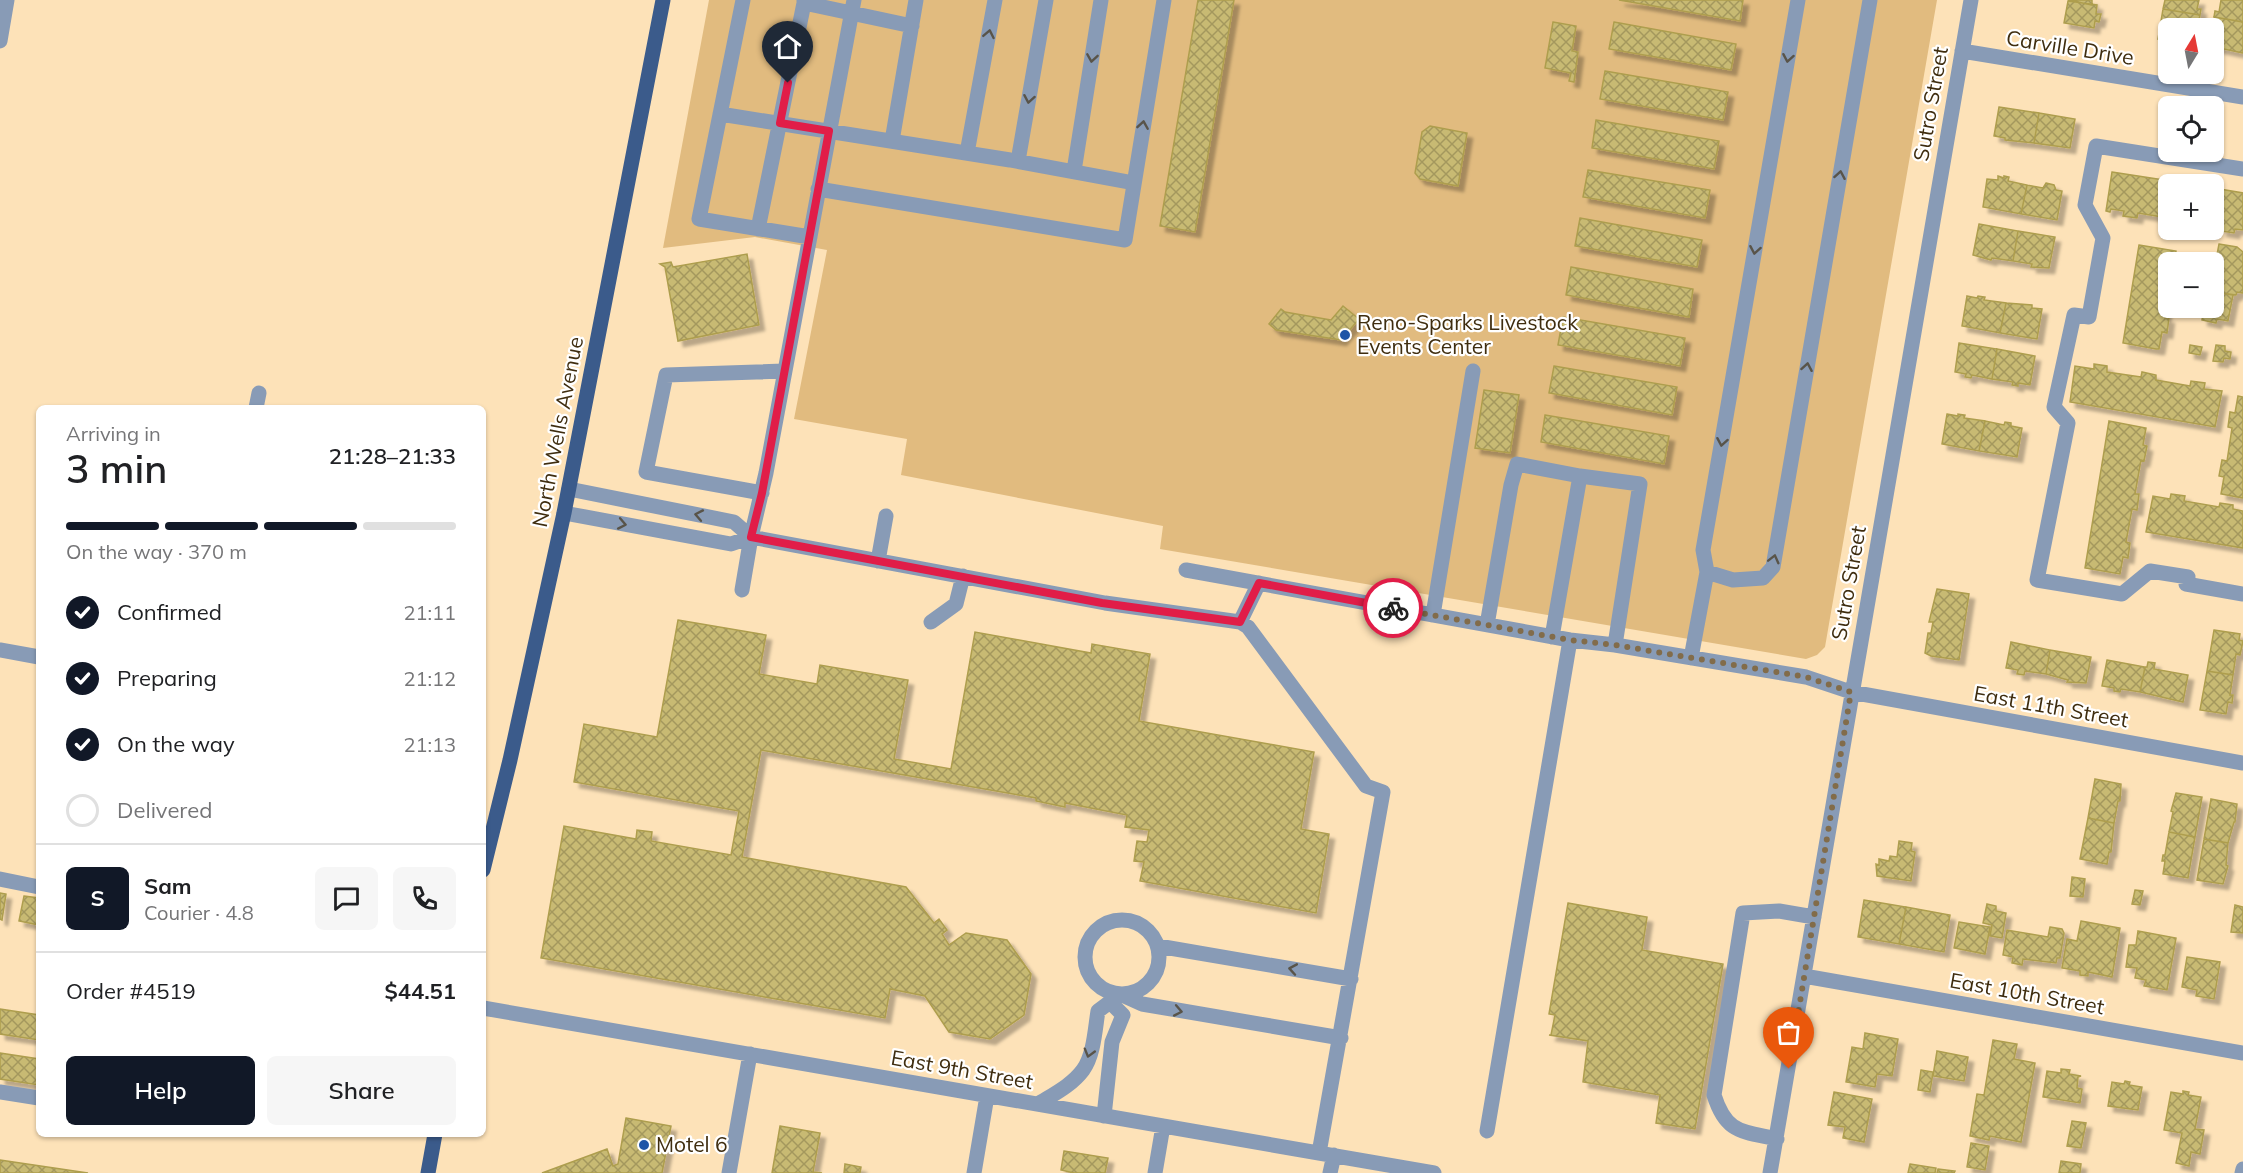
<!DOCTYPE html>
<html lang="en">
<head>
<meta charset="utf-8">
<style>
	:root { --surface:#fff; --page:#f6f6f6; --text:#202124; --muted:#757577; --line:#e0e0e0; --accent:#111827 }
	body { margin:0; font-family:Mulish,sans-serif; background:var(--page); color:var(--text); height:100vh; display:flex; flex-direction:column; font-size:22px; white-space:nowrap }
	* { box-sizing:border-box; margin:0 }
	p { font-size:20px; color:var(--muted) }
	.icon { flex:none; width:33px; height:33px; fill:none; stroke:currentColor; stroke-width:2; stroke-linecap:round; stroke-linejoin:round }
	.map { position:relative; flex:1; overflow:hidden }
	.drawer { position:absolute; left:36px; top:405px; width:450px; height:732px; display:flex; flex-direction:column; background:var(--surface); border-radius:9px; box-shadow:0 2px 4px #0004 }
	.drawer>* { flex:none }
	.needle { width:39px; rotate:10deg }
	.fabs { position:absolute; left:2158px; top:18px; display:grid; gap:12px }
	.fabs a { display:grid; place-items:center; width:66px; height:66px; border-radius:9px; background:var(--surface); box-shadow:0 2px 4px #0004; font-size:30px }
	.pin { position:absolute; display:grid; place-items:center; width:51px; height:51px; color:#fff; margin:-62px -26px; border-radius:50% 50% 50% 0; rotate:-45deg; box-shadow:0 0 6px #0007 }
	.pin .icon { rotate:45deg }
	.courier { position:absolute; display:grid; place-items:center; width:60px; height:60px; margin:-30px; border:4px solid #e11d48; border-radius:50%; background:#fff; color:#222; box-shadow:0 2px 8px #0007 }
	.summary em { font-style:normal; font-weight:600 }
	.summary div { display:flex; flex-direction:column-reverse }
	.summary { display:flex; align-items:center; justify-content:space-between; height:102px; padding:0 30px }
	h1 { font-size:39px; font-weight:600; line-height:45px }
	.bar { display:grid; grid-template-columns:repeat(4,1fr); gap:9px 6px; align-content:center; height:72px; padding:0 30px }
	.bar i { height:8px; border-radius:4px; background:var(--line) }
	.bar .selected { background:var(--accent) }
	.bar p { grid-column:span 4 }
	.line { display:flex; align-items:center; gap:15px; padding:0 30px; border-top:2px solid var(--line) }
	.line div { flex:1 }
	.round { display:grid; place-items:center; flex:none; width:63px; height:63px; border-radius:9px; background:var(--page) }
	ol { padding:0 30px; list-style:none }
	li { display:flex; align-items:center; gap:18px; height:66px }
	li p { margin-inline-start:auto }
	li .icon { padding:6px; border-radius:50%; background:var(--accent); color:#fff; stroke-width:4 }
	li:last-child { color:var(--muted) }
	li i { width:33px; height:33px; border:3px solid var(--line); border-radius:50% }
	.primary-button { display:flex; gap:12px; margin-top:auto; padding:12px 30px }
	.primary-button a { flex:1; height:69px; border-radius:9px; background:var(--accent); color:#fff; font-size:24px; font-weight:600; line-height:69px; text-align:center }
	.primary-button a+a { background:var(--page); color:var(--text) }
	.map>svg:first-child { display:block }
	.pitch { fill:#e1bb7f }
	.building { fill:url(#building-cross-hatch); stroke:#ae9e4e; stroke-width:1.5; filter:url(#shadow) }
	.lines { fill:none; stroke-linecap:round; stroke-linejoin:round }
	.minor { stroke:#889bb6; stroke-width:15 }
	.major { stroke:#3b5b8b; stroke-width:15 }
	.oneway { stroke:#595449 }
	.done { stroke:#826c4a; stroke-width:6; stroke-dasharray:0 10.8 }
	.route { stroke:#e11d48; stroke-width:8 }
	.poi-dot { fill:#1e55a7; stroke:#fff; stroke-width:2 }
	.labels { text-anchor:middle; stroke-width:4.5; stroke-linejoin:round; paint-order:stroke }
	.street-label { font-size:21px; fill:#3f2d0f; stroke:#fff }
	.poi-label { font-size:21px; fill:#3f2d0f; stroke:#fff; text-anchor:start }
</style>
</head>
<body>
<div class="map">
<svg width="2243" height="1173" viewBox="0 0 2243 1173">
	<defs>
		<pattern id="building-cross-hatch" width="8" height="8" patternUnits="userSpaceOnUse" patternTransform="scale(1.5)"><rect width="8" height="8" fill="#c8ba73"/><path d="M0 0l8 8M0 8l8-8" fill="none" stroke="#a4985d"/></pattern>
		<filter id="shadow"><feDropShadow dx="5.5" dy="5.5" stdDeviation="1.5" flood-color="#0004"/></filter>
	</defs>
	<rect width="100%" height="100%" fill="#fde2b8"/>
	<!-- pitch -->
	<path class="pitch" d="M709,0H1937L1825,647L1817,655L1806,659L1160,549L1163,526L901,475L907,439L794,419L827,250L755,237L663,248Z"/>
	<!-- building -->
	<path class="building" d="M1198,0H1234L1195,232L1160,226Z
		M1619,0H1743L1740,21Z
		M2068,0H2092V5Z
		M2165,0H2199L2197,9H2201L2200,15L2163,9Z
		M2221,0H2243V22L2214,17L2215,11L2219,12Z
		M2068,1L2097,5L2096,14H2101L2099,22L2095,21L2094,28L2064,23Z
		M2163,9L2200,15L2199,20L2196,19L2194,28H2169V40L2158,39Z
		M2214,17L2243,22V53L2214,47L2217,23H2214Z
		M1553,22L1576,26L1572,51L1578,52L1574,82L1569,81L1571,73L1545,68Z
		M1614,22L1736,44L1731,70L1609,49Z
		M1605,71L1728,92L1723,120L1600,99Z
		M1999,107L2039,113L2034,143L2005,140V138L1994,136Z
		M2039,113L2075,119L2070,148L2034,143Z
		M1596,120L1719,141L1714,169L1592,148Z
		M1430,126L1467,133L1458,186L1420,179L1415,173L1422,132Z
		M1588,170L1710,190L1705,218L1583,197Z
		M2112,172L2190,184H2169V218L2138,213L2137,218L2123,216L2124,211L2111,209L2110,212L2106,211Z
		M1998,176L2004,178V176L2009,177L2008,181L2027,185L2021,214L1983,207L1987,179L1998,180Z
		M2046,183L2054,185L2056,190L2062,191L2057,220L2021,214L2027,185L2043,188Z
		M2214,188L2243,193V230L2235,229L2234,233L2221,231L2222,227L2214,225Z
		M1580,218L1702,240L1697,267L1575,246Z
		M1979,224L2018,231L2013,261L1992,258L1991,260L1973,255Z
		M2018,231L2055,237L2049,268L2031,267L2032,264L2013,261Z
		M2219,244L2237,247L2243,252V293L2237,292L2236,295L2214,292V270Z
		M2139,245L2176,251L2174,262H2169V293L2165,318H2169L2167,333L2162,332L2159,349H2156L2123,343Z
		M747,254L759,325L678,341L665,267L660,264L671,262L673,267Z
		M1571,267L1693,289L1689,317L1566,295Z
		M2214,292L2233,295L2228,321L2217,319L2216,323L2202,320L2204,308H2214Z
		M1967,296L1977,298L1978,296L1985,297L1984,300L2006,303L2000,333L1962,326Z
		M2006,303L2032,305V308L2042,309L2037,339L2000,333Z
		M1343,306L1359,319L1341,340L1276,330L1269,324L1281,309L1285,312L1331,320Z
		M1563,317L1685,338L1680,366L1558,345Z
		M1959,343L1997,349L1992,379L1972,375L1971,378L1965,377L1966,374L1955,372Z
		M2190,345L2202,347L2200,355L2189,353Z
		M2216,345L2225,346V351L2231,352L2230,359L2224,358L2223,362L2213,361Z
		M1997,349L2035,356L2030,385L2018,383V386L2012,385L2013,382L1992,379Z
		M2094,364L2107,366V372L2141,377L2142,372L2156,375V380L2190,386L2191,381L2205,383L2204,389L2222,391L2215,427L2070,402L2075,366L2094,369Z
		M1554,366L1677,387L1672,415L1549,393Z
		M1484,390L1519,395L1510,453L1475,448Z
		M2238,396L2243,397V498L2221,494L2224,477L2219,476L2222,460L2227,461L2232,428L2228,427L2230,412L2235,413Z
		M1947,414L1958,416V414L1965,415L1964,418L1985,421L1979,451L1942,444Z
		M1545,415L1669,436L1664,464L1541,442Z
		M1985,421L2004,425L2005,422L2011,423V426L2022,428L2017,457L1979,451Z
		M2109,421L2146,428L2143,445L2147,446L2144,461L2141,460L2135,494H2139L2137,510L2132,509L2126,542L2130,543L2128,558L2123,557L2120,574L2085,568Z
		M2171,494L2185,496L2184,501L2219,507L2220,503L2233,505V509L2243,511V548L2146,532L2153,496L2170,499Z
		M1937,589L1969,594L1959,660L1931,656L1925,653L1928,633H1931L1933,622H1929Z
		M678,620L766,635L759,674L817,684L820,665L908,680L894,759L951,769L975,632L1091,653L1092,644L1150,654L1139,721L1314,752L1301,829L1329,834L1316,913L1140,881L1144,862L1134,861L1137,841L1147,842L1149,830L1125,827L1127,815L1065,803V807L1036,801V798L761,750L742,857L906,887L934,923L939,919L947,930L942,934L949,945L966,933L1007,940L1031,974L1024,1015L990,1039L949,1032L925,996L890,989L885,1018L541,958L564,826L636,839L637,830L652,832L651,841L731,855L739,811L574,782L584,724L657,737Z
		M2214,630L2240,634L2239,640L2243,641L2240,655L2236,654L2233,675L2207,671Z
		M2011,642L2050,650L2046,674L2025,671L2024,675L2017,674L2018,670L2006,668Z
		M2050,650L2091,657L2086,683L2067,682L2068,680L2046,674Z
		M2107,660L2145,667L2140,692L2121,689L2120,692L2114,691V688L2102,686Z
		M2148,662L2155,663L2154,669L2188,675L2183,702L2140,692L2145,667H2147Z
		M2207,671L2233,675L2230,695H2233L2232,703L2228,702L2226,714L2200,710Z
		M2095,779L2121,784L2120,801H2118L2114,823L2088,818Z
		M2176,793L2202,797L2195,837L2169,832L2173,812L2171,811Z
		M2211,799L2237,804L2235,822H2234L2228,843L2204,839Z
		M2088,818L2114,823L2111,852H2109L2107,864L2080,859Z
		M2169,832L2195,837L2188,878L2163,874L2165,861H2162L2163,855H2165Z
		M2204,839L2228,843L2226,865L2228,866L2223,884L2197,880Z
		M1899,841L1912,843L1911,851L1915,852L1911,881L1877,876L1876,864L1879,865V859L1889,861L1890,856L1897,857Z
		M2072,877L2085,879L2083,897L2070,896Z
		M2135,890L2143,891L2140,905L2132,904Z
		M0,893L6,894L2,920L0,919Z
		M24,896L39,898V925L19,921Z
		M1864,900L1906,907L1899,944L1858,937Z
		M1568,903L1647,917L1642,950L1723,964L1695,1129L1656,1123L1660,1095L1583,1082L1588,1041L1549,1035H1551L1555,1015L1549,1014Z
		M1987,904L1996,906V911L2006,913L2002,938L1990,936L1992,925L1983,923Z
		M2235,905L2243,907V933L2231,932Z
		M1906,907L1950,915L1944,952L1899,944Z
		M2081,921L2120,928L2112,977L2088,972V976L2080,975V971L2062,968L2067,939L2077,941Z
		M1959,922L1990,927L1985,954L1954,948Z
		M2050,927L2062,929L2064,933L2060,958H2057L2056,963L2023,959L2022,965L2012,963L2013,957L2003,955L2007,930L2048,937Z
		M2138,931L2176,938L2167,990L2144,986L2146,980L2135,978L2137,968L2126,967L2129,945H2136Z
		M2187,957L2220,962L2214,999L2196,996L2197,990L2182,987Z
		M0,1009L39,1015V1040L0,1034Z
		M1865,1033L1898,1039L1892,1076L1877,1074L1875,1087L1846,1082L1852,1047L1863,1049Z
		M1993,1040L2017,1044L2014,1059L2035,1063L2021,1142L1990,1136L1989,1140L1970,1136L1977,1094L1984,1095Z
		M1937,1051L1968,1057L1964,1081L1933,1076Z
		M0,1053L39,1059V1085L0,1079Z
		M2061,1069L2070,1070L2069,1074L2081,1076L2078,1077L2077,1088L2082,1089L2080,1103L2043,1097L2047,1071L2061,1073Z
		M1921,1070L1933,1072L1930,1092L1918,1090Z
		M2125,1081L2130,1082L2129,1085L2142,1087L2138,1110L2108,1106L2112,1082L2124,1084Z
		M2183,1091L2189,1092L2188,1095L2201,1097L2195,1129L2204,1130L2200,1154L2191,1152L2189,1166L2176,1163L2182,1133L2164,1130L2171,1092L2183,1094Z
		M1834,1092L1872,1099L1864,1142L1843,1138L1845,1127L1828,1125Z
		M626,1118L671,1126L662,1173H542L607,1149L613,1166L618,1164Z
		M2072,1121L2086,1123L2081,1148L2067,1146Z
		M780,1126L820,1133L813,1172L822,1173H772Z
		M1971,1143L1989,1146L1985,1170L1967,1167Z
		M1064,1151L1108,1158L1105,1173H1074L1061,1170Z
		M0,1160L88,1173H0Z
		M2061,1161L2081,1164L2080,1173H2059Z
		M845,1164L861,1167L860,1173H844Z
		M1910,1164L1936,1168L1935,1173H1908Z
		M1938,1169L1955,1171L1954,1173H1937Z"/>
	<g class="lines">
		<!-- minor -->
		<path class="minor" d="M743,0L699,219L810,237
			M804,0V3L912,26
			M0,41L7,0
			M1962,51L2243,97
			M720,114L1010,160L1134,183
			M892,141L916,0
			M967,153L995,0
			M1018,161L1046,0
			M2243,169L2096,146L2085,205L2103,238L2089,317L2074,315L2054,407L2068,423L2037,580L2122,594L2150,571L2188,577L2186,584L2243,594
			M1074,171L1101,0
			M818,189L1125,240L1164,0
			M758,229L804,3
			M256,408L259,393
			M1580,476L1640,484L1615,645
			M569,489L734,522L751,537
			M762,493L646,472L666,375L784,371
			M564,513L731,544L751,537L1105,603L1240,622
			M878,561L886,516
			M1186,570L1570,640L1615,645L1806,677L1851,692L2243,763
			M1707,572L1733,580L1763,578L1773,567L1870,0
			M1259,583L1240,622L1248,627L1366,786L1383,792L1319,1153
			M742,590L751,537L766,473L854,0
			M1433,615L1473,371
			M931,622L956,604L963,576
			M1487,625L1511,485L1517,464L1580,476L1552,637
			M0,650L39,657
			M1691,658L1707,572L1703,550L1798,0
			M0,879L39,887
			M1085 957a37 37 0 1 1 74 0a37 37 0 1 1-74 0Z
			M1158,946L1351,979
			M1804,976L2243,1053
			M1122,995L1142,1004L1341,1038
			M483,1008L1434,1173
			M0,1092L39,1098
			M1038,1104C1054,1094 1072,1085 1083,1070C1094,1055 1095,1029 1098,1011L1110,1002L1112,994
			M1104,1116L1112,1042L1123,1015L1110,1002
			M1487,1131L1570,640
			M1777,1139C1741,1131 1726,1133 1714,1095L1743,913L1779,911L1814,917
			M729,1173L750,1054
			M974,1173L987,1096
			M1155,1173L1163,1126
			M1330,1173L1334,1155
			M1770,1173L1971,0
			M2242,1173L2243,1169"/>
		<!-- major -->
		<path class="major" d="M483,870L510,760L564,513L663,0
			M428,1173L435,1134"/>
	</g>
	<!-- one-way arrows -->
	<defs><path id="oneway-chevron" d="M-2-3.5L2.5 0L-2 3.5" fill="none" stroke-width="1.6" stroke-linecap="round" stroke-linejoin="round" transform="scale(1.5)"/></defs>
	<g class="oneway">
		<use href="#oneway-chevron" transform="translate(989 34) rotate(-79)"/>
		<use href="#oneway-chevron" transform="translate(1092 58) rotate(99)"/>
		<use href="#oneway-chevron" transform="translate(1788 58) rotate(100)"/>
		<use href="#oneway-chevron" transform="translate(1029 99) rotate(100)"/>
		<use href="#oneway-chevron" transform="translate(1143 125) rotate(-81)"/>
		<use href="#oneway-chevron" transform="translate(1840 175) rotate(-80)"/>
		<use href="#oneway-chevron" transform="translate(1755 250) rotate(100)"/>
		<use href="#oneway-chevron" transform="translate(1807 367) rotate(-80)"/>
		<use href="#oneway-chevron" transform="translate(1722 442) rotate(100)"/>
		<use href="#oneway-chevron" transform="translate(699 515) rotate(-169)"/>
		<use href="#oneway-chevron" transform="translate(622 524) rotate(11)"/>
		<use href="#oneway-chevron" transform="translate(1774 559) rotate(-76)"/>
		<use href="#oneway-chevron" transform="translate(1293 969) rotate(-170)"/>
		<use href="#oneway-chevron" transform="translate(1178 1011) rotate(11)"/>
		<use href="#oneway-chevron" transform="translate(1089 1053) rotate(106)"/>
	</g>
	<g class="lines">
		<!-- done -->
		<path class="done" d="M1393,608L1570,640L1615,645L1806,677L1851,692L1789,1069"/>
		<!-- route -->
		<path class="route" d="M788,83L780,123L829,131L762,493L751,537L1102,603L1240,622L1259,583L1393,608"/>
	</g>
	<!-- markers -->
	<g class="poi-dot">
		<circle cx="1345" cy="335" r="6"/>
		<circle cx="644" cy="1145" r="6"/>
	</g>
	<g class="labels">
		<!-- street labels -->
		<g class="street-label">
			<text transform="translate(2070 48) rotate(9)" y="7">Carville Drive</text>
			<text transform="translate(1931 104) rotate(-80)" y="7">Sutro Street</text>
			<text transform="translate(558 432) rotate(-79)" y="7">North Wells Avenue</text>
			<text transform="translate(1849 583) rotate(-80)" y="7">Sutro Street</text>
			<text transform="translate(2051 707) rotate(10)" y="7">East 11th Street</text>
			<text transform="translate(2027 994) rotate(10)" y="7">East 10th Street</text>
			<text transform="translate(962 1070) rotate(10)" y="7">East 9th Street</text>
		</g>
		<!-- poi labels -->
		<g class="poi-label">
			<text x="1357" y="330">Reno-Sparks Livestock<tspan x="1357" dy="24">Events Center</tspan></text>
			<text x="656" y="1152">Motel 6</text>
		</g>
	</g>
</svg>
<div class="fabs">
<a><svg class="needle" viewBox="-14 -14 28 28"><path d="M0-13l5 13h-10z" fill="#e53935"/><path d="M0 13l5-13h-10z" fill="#757577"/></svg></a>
<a><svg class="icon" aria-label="locate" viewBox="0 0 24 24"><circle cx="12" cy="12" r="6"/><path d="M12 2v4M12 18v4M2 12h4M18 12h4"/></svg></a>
<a>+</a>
<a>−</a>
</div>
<div class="pin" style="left:1789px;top:1069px;background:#ea580c"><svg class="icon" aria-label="bag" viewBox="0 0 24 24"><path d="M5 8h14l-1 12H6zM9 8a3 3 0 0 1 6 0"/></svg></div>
<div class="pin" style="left:788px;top:83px;background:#1f2937"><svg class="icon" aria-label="home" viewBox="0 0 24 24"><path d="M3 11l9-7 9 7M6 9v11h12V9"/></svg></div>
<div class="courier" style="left:1393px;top:608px"><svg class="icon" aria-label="bike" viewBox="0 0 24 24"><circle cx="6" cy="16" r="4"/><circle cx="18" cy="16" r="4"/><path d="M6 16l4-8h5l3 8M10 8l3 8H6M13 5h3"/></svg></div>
<section class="drawer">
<div class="summary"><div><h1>3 min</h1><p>Arriving in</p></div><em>21:28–21:33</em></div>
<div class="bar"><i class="selected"></i><i class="selected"></i><i class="selected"></i><i></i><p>On the way · 370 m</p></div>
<ol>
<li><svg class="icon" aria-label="check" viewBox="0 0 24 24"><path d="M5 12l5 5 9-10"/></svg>Confirmed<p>21:11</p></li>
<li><svg class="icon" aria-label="check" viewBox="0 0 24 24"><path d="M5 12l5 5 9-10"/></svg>Preparing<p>21:12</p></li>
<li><svg class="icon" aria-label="check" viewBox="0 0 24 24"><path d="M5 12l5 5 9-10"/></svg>On the way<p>21:13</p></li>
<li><i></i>Delivered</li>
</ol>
<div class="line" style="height:108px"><b class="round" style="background:var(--accent);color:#fff">S</b><div><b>Sam</b><p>Courier · 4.8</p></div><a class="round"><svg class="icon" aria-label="chat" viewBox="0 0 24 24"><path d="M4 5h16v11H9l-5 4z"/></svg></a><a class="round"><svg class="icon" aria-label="phone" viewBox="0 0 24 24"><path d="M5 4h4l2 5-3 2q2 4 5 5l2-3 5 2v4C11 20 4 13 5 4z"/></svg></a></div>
<div class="line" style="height:78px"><div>Order #4519</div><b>$44.51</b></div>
<div class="primary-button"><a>Help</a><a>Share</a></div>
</section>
</div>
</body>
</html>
